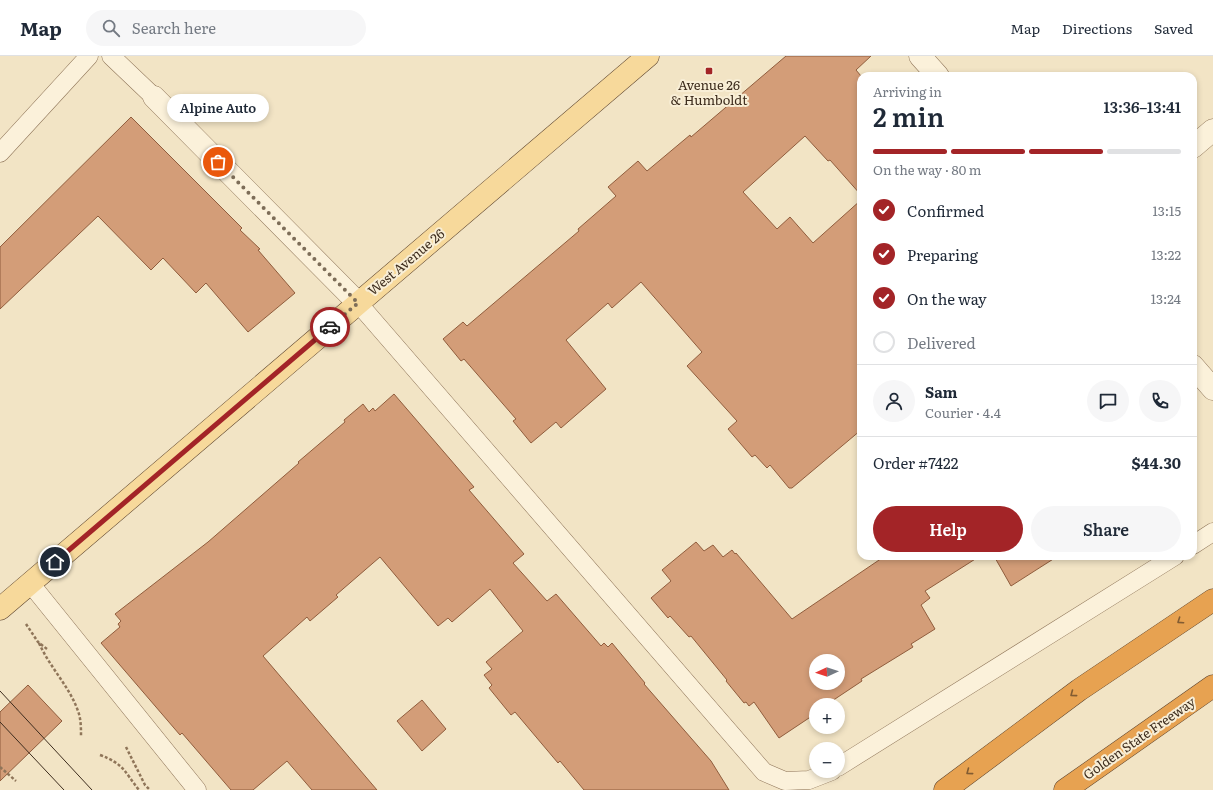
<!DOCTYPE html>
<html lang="en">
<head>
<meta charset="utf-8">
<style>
	:root { --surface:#fff; --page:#f6f6f7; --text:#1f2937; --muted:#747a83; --line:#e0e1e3; --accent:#a32427 }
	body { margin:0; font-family:Literata,serif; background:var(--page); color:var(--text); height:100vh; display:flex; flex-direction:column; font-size:15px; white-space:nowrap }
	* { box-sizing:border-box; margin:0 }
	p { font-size:13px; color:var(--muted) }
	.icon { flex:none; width:22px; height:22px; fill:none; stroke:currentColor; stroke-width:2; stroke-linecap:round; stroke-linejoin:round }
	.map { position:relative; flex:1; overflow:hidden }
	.details { position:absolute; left:857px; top:16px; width:340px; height:488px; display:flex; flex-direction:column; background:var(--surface); border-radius:12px; box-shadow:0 2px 6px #0003 }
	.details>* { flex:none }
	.needle { width:26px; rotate:267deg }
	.tools { position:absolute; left:809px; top:598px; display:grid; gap:8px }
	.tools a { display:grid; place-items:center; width:36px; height:36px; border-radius:50%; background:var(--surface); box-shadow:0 2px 6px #0003; font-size:20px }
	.pin { position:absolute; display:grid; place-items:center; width:34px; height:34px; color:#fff; margin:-17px; border:2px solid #fff; border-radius:50%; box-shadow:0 1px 4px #0007 }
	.courier { position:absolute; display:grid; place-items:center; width:40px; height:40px; margin:-20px; border:3px solid #a32427; border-radius:50%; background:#fff; color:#222; box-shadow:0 1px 5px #0007 }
	.bubble { position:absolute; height:28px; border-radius:14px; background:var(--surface); box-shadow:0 2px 6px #0003; font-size:13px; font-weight:600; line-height:28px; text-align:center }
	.overview em { font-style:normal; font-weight:600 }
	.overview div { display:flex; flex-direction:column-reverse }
	.overview { display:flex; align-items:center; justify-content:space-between; height:68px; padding:0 16px }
	h1 { font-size:26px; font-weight:600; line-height:30px }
	.bar { display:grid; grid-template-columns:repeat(4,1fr); gap:6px 4px; align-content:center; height:48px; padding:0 16px }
	.bar i { height:5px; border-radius:3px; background:var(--line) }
	.bar .current { background:var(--accent) }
	.bar p { grid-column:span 4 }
	.line { display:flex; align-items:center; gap:10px; padding:0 16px; border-top:1px solid var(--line) }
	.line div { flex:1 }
	.round { display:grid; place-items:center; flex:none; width:42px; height:42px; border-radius:21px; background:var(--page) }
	ol { padding:0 16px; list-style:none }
	li { display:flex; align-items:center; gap:12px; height:44px }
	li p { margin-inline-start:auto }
	li .icon { padding:4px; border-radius:50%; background:var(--accent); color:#fff; stroke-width:4 }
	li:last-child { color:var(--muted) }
	li i { width:22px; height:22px; border:2px solid var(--line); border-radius:50% }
	.button { display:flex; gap:8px; margin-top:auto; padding:8px 16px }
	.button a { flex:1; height:46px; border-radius:24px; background:var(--accent); color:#fff; font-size:16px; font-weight:600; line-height:46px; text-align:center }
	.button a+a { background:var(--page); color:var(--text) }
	header { display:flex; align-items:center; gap:24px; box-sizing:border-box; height:56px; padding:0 20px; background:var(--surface); border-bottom:1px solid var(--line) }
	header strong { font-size:19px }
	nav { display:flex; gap:22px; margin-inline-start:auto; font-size:14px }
	.search { width:280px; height:36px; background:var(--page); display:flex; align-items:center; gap:10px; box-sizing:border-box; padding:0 14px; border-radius:22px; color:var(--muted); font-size:15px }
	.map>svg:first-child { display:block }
	.building { fill:#d39d78; stroke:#905d3d; fill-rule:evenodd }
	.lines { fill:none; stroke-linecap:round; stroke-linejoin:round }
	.service-casing { stroke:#8f7559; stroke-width:19 }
	.minor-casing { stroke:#8f7559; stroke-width:23 }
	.tertiary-casing { stroke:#8f7559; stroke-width:23 }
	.primary-casing { stroke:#5c432e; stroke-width:23 }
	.motorway-casing { stroke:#5c432e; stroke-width:23 }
	.path { stroke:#8f7559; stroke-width:2.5; stroke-dasharray:3 2; stroke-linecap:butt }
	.service { stroke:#fbf1da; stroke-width:18 }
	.minor { stroke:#fbf1da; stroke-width:22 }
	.tertiary { stroke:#fbf1da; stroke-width:22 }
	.primary { stroke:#f7d99b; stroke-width:22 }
	.motorway { stroke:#e7a251; stroke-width:22 }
	.tram { stroke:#3e2d1e; stroke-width:1 }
	.oneway { stroke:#825c32 }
	.done { stroke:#7d6d58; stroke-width:4; stroke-dasharray:0 7.2 }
	.route { stroke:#a32427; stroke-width:5 }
	.poi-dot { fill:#a32427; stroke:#f8eed6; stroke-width:1.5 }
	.labels { text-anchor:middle; stroke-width:4; stroke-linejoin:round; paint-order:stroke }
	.poi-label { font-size:13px; fill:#3e2d1e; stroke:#f8eed6 }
	.street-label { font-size:13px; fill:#3e2d1e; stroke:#f8eed6 }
</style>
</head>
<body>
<header>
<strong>Map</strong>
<div class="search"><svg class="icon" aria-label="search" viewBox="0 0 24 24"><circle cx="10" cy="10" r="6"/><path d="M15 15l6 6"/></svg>Search here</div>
<nav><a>Map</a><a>Directions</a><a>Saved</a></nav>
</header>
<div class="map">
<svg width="1213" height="734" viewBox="0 0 1213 734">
	<rect width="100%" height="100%" fill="#f2e4c5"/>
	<!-- building -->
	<path class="building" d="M786,0H871L856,14L861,20V139L830,104L828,105L805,80L743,136L777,173L790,161L813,187L861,144V374L792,432H789L770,409L767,412L755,399L752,401L728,373L737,365L687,310L702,296L641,226L612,252L608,247L566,284L606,333L561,372L556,366L531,387L513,365L516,363L464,303L461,305L443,283L463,266L467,270L579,175L578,173L616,140L608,131L638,105L647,115L690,79L691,81Z
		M131,61L242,172L240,174L260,193L258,194L295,237L248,276L206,227L196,237L163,202L151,214L98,160L0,253V191Z
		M394,338L474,431L469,434L524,498L513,507L547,545L556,538L601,590L604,587L608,591L612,587L645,627L644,628L711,705L729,734H584L560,705L558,707L515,656L511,659L489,632L492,629L484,619L492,613L486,606L523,575L490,533L452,566L448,562L438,570L380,501L336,539L338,541L310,565L307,561L263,600L377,734H312L287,705L253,734H231L182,677L180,679L101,587L120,571L118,568L121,565L115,558L208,486L299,407L298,406L345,366L344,364L363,348L369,356L373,352L375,355Z
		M696,486L704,495L713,489L723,501L732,494L735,498L736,497L792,563L885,500H980L925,535L930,542L921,549L935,573L911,588L913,591L861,623L862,625L826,649H816V656L812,660L779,682L754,646L749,650L746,646L744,647L726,625L727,624L691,580L689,581L670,560L668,562L651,542L671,525L662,514ZM816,605H838V627H816Z
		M994,500H1058L1011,530Z
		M28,629L62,665L0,725V656Z
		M422,644L446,673L422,695L397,665Z"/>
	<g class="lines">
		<defs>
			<path id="service" d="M111,0L154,41
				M0,97L89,0
				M358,247L764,716L785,725L809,724L832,715
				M1193,489L1213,476
				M30,527L197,734
				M838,711L1175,500"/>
			<path id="minor" d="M154,41L358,247
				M1193,91L1213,74"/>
			<path id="tertiary" d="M920,0L938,20
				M1193,310L1213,333"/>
			<path id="primary" d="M0,553L648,0"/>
			<path id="motorway" d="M945,734L1079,634L1213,544
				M1065,734L1213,630"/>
		</defs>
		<!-- service casing -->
		<use href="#service" class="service-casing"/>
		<!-- minor casing -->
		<use href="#minor" class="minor-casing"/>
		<!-- tertiary casing -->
		<use href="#tertiary" class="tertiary-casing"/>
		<!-- primary casing -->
		<use href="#primary" class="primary-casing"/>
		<!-- motorway casing -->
		<use href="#motorway" class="motorway-casing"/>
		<!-- path -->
		<path class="path" d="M26,568L38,586L47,593
			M39,587C50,612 71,632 79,658C81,665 81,673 81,680
			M126,691L145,729L150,734
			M100,699C124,708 124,715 139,734
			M0,711L16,725"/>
		<!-- service -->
		<use href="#service" class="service"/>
		<!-- minor -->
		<use href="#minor" class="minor"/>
		<!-- tertiary -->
		<use href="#tertiary" class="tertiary"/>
		<!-- primary -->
		<use href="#primary" class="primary"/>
		<!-- motorway -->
		<use href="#motorway" class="motorway"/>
		<!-- tram -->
		<path class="tram" d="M0,635L92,734
			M0,666L64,734"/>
	</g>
	<!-- one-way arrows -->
	<defs><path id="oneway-chevron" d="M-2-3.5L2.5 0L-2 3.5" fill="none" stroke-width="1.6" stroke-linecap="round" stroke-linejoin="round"/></defs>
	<g class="oneway">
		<use href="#oneway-chevron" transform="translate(1180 565) rotate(146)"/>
		<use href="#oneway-chevron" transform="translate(1073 638) rotate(143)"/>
		<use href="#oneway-chevron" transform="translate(969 716) rotate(143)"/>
	</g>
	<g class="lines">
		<!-- done -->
		<path class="done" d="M218,106L358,247L330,271"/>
		<!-- route -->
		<path class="route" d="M55,506L330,271"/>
	</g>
	<!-- markers -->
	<rect class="poi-dot" x="705" y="11" width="8" height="8" rx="2"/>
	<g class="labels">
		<!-- poi labels -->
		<g class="poi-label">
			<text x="709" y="34">Avenue 26<tspan x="709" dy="15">&amp; Humboldt</tspan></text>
		</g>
		<!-- street labels -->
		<g class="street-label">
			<text transform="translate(406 206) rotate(-40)" y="5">West Avenue 26</text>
			<text transform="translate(1139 682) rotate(-35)" y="5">Golden State Freeway</text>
		</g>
	</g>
</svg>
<div class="tools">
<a><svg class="needle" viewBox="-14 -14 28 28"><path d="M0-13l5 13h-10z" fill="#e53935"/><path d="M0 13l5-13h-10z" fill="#747a83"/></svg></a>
<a>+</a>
<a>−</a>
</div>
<div class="pin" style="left:218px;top:106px;background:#ea580c"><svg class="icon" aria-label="bag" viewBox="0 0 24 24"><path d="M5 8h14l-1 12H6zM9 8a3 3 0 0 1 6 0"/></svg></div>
<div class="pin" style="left:55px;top:506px;background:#1f2937"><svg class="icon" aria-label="home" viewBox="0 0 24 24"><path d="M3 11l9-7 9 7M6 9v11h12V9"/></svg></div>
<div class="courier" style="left:330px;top:271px"><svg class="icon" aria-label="car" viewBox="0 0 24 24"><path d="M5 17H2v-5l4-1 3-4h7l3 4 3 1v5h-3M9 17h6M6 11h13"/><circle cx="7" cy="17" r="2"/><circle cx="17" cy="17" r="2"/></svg></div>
<div class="bubble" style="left:167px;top:38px;width:102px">Alpine Auto</div>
<section class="details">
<div class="overview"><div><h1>2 min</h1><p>Arriving in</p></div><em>13:36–13:41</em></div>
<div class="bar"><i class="current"></i><i class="current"></i><i class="current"></i><i></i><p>On the way · 80 m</p></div>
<ol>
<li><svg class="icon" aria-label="check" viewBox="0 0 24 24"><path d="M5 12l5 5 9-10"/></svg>Confirmed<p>13:15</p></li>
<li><svg class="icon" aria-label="check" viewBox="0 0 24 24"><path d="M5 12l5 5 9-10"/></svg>Preparing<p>13:22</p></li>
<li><svg class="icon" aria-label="check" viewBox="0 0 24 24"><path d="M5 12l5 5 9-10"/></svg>On the way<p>13:24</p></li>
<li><i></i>Delivered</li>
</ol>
<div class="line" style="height:72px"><a class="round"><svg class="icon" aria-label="person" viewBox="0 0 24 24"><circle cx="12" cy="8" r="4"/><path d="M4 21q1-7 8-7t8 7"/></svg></a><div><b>Sam</b><p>Courier · 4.4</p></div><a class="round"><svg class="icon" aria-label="chat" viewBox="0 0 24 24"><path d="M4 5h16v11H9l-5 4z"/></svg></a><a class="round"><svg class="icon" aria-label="phone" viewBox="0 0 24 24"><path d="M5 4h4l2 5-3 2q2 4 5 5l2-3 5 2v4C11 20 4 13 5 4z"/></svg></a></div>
<div class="line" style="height:52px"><div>Order #7422</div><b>$44.30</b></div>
<div class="button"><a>Help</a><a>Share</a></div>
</section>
</div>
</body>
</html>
